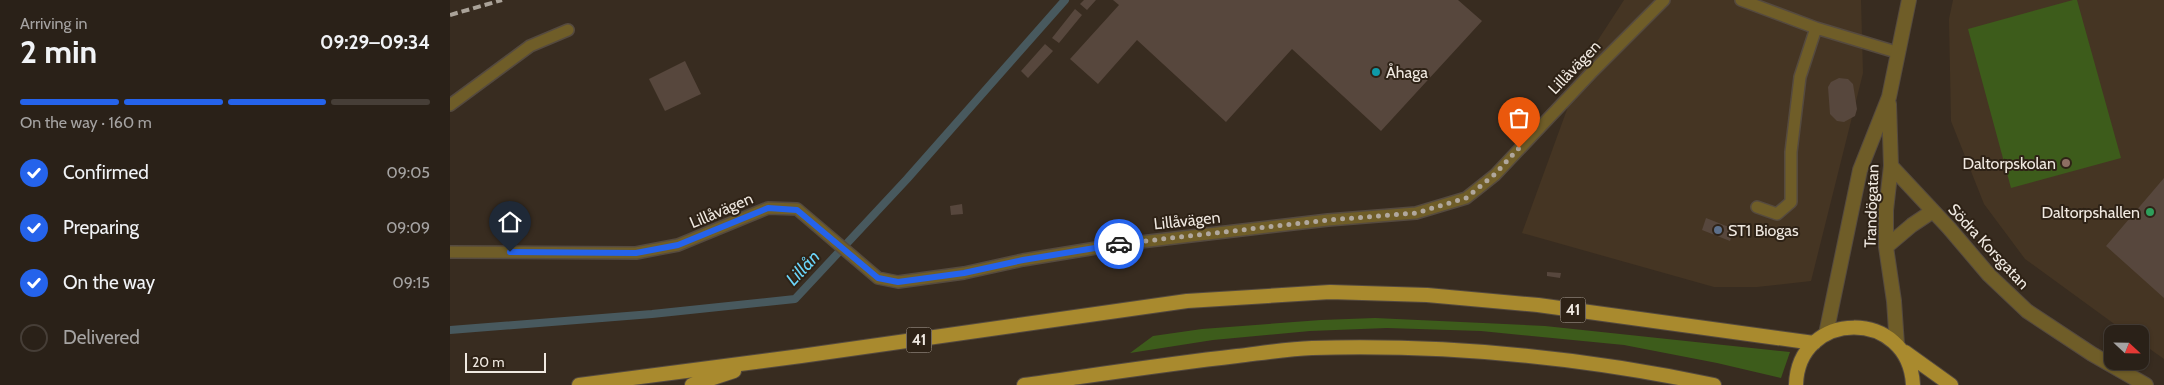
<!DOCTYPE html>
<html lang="en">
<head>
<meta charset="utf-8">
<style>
	:root { --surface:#2a2118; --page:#362e25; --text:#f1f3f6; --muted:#a5a3a2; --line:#463e37; --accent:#2563eb }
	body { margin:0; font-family:Cabin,sans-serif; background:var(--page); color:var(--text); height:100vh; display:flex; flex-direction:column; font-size:19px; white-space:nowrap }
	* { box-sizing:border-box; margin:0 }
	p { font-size:16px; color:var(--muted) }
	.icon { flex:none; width:28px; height:28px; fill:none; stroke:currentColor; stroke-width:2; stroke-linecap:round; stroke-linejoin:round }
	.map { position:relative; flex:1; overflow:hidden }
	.details { display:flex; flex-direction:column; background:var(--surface); width:450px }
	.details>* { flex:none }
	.needle { width:32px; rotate:112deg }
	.fabs { position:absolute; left:1654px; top:325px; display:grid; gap:10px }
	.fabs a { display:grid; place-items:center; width:45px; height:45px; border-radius:10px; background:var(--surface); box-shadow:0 1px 4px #0004,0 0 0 1px var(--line); font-size:25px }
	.scale { position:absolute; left:15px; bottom:12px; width:81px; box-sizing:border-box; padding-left:5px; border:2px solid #f0e9e1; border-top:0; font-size:14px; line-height:18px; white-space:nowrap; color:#f0e9e1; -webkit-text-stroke:4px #2e2216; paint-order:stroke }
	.pin { position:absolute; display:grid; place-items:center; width:42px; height:42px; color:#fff; margin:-51px -21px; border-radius:50% 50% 50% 0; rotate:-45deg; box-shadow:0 0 5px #0007 }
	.pin .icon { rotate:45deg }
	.courier { position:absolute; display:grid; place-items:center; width:50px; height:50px; margin:-25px; border:4px solid #2563eb; border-radius:50%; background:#fff; color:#222; box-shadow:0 1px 6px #0007 }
	.summary em { font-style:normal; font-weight:800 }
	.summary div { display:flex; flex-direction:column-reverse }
	.summary { display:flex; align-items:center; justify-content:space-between; height:85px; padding:0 20px }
	h1 { font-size:32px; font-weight:800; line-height:38px }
	.bar { display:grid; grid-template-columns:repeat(4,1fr); gap:8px 5px; align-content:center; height:60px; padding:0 20px }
	.bar i { height:6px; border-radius:4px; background:var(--line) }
	.bar .on { background:var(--accent) }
	.bar p { grid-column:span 4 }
	ol { padding:0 20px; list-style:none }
	li { display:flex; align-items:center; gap:15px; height:55px }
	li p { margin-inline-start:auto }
	li .icon { padding:5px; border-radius:50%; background:var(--accent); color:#fff; stroke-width:4 }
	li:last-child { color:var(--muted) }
	li i { width:28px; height:28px; border:2px solid var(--line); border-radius:50% }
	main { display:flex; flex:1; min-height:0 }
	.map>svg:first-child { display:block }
	.built { fill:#453523 }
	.green { fill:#3d5c1b }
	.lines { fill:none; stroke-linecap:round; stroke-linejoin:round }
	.stream { stroke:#48595e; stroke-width:8 }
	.building { fill:#57473d }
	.service-casing { stroke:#554a3f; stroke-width:14 }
	.minor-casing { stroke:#554a3f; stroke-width:16 }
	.primary-casing { stroke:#554a3f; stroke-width:16 }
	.service { stroke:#6f5d28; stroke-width:11 }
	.minor { stroke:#6f5d28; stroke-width:14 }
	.primary { stroke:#a98a2e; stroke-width:14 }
	.rail { stroke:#aba399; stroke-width:4; stroke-dasharray:8 4; stroke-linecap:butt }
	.done { stroke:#b0a79d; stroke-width:5; stroke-dasharray:0 9 }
	.route { stroke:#2563eb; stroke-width:6 }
	.culture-dot { fill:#0f9aa8; stroke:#2e2216; stroke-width:2 }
	.education-dot { fill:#8d6e63; stroke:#2e2216; stroke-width:2 }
	.leisure-dot { fill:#2e9e5b; stroke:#2e2216; stroke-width:2 }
	.service-dot { fill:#5c6f8a; stroke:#2e2216; stroke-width:2 }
	.labels { text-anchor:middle; stroke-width:4; stroke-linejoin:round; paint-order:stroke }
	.shield { fill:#2e2216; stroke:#b6ada4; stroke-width:1 }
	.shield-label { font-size:15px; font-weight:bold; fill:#f0e9e1 }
	.street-label { font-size:16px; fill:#f0e9e1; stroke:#2e2216 }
	.poi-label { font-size:16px; fill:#f0e9e1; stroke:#2e2216; text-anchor:start }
	.water-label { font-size:18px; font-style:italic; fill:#6bd5fa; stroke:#2e2216 }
</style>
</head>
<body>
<main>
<section class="details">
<div class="summary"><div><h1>2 min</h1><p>Arriving in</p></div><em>09:29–09:34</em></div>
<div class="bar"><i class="on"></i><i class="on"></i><i class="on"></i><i></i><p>On the way · 160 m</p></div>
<ol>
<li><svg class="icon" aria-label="check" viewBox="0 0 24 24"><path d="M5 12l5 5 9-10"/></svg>Confirmed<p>09:05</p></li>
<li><svg class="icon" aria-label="check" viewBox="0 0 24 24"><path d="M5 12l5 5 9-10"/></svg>Preparing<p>09:09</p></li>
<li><svg class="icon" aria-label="check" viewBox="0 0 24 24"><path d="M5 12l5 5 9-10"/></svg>On the way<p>09:15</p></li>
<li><i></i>Delivered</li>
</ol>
</section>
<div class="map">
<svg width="1714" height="385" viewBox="0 0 1714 385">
	<rect width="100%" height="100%" fill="#382c20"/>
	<!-- built -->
	<path class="built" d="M1174,0H1411L1413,73L1361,281L1307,287H1264L1072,233L1135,60Z
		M1503,0H1714V359L1690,342V334H1678L1575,259L1534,204L1501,121L1499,19Z"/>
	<!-- green -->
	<path class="green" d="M1623,0H1627L1671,158L1561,188L1518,29Z
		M925,318L1095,326L1340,352L1331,378L1267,363L1174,345L1031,331L937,328L860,331L763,340L680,353L703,336L752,329L871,320Z"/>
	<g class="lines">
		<!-- stream -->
		<path class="stream" d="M0,330L202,314L345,299L457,179L615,0"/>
	</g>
	<!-- building -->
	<path class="building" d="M634,0H646L637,10L630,4Z
		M663,0H1008L1032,21L931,131L842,49L776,122L687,40L648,84L620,59L669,5Z
		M625,9L632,15L609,43L602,38Z
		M595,44L603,51L578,78L571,71Z
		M235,61L251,94L215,111L199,79Z
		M1389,78L1398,79L1403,84L1407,109L1405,116L1394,122L1387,121L1380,114L1378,87L1381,82Z
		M1714,178V298L1656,246Z
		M512,204L513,214L501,215L500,206Z
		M1256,218L1284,229L1280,241L1252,230Z
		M1097,272L1111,273L1110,278L1097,276Z"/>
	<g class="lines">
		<defs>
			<path id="service" d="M1291,0L1366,28L1446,52
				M0,105L80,46L118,30
				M1307,207L1327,214L1341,202V152L1350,77L1366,28
				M0,252L186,253L228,245L318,208L347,209L428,278L448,282L514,273L573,260L665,245L878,220L966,213L1016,198L1045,175L1143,71L1214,0"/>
			<path id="minor" d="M1439,104L1441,166L1436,210V247L1444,301L1447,345
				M1441,166L1499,228L1539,275L1577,311L1642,354L1696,385
				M1436,247L1462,225L1483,211
				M1376,334L1410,170L1439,97L1459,0"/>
			<path id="primary" d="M1455,352L1501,385
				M129,385L351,356L737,301L880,292L977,295L1088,305L1364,343
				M242,385L284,371
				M574,385C645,375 716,364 787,356C812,353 837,349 862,348C998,344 1131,357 1264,385
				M1346,385C1348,309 1459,308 1463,385"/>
		</defs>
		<!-- service casing -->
		<use href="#service" class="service-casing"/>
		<!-- minor casing -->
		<use href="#minor" class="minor-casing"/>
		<!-- primary casing -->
		<use href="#primary" class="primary-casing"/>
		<!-- service -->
		<use href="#service" class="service"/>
		<!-- minor -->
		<use href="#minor" class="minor"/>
		<!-- primary -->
		<use href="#primary" class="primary"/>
		<!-- rail -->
		<path class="rail" d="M0,15L52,0"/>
	</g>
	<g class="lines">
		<!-- done -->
		<path class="done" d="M669,244L878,220L966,213L1016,198L1045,174L1069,148"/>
		<!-- route -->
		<path class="route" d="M60,252L186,253L228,245L318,208L347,210L428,278L448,282L514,273L573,260L669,244"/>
	</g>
	<!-- markers -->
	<circle class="culture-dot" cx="926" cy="72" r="5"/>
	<circle class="education-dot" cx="1616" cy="163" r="5"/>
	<circle class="leisure-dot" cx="1700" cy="212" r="5"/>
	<circle class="service-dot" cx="1268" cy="230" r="5"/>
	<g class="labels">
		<!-- shield labels -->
		<g class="shield">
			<rect x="1110.5" y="297.5" width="25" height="25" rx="4"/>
			<rect x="456.5" y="327.5" width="25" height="25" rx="4"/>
		</g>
		<g class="shield-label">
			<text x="1123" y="315">41</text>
			<text x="469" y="345">41</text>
		</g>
		<!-- street labels -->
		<g class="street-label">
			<text transform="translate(1124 67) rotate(-46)" y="6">Lillåvägen</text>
			<text transform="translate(1421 206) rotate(-88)" y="6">Trandögatan</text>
			<text transform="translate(271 210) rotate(-23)" y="6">Lillåvägen</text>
			<text transform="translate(737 220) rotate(-6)" y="6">Lillåvägen</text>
			<text transform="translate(1539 246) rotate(47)" y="6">Södra Korsgatan</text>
		</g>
		<!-- poi labels -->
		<g class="poi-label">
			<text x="936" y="78">Åhaga</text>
			<text x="1606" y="169" text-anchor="end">Daltorpskolan</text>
			<text x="1690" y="218" text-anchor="end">Daltorpshallen</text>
			<text x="1278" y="236">ST1 Biogas</text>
		</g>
		<!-- water labels -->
		<g class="water-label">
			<text transform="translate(353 268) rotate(-47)" y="6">Lillån</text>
		</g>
	</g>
</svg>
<div class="fabs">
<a><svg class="needle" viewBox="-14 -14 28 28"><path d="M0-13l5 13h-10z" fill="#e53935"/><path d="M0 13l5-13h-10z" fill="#a5a3a2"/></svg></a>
</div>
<div class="scale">20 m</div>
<div class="pin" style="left:1069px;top:148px;background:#ea580c"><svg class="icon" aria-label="bag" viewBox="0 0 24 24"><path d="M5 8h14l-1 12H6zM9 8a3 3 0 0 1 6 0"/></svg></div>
<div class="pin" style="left:60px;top:252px;background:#1f2937"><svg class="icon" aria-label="home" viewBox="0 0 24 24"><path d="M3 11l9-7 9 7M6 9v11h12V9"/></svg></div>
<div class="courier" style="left:669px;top:244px"><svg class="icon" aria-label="car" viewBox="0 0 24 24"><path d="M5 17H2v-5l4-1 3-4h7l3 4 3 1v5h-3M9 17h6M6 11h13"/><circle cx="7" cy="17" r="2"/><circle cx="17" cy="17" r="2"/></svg></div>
</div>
</main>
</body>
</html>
